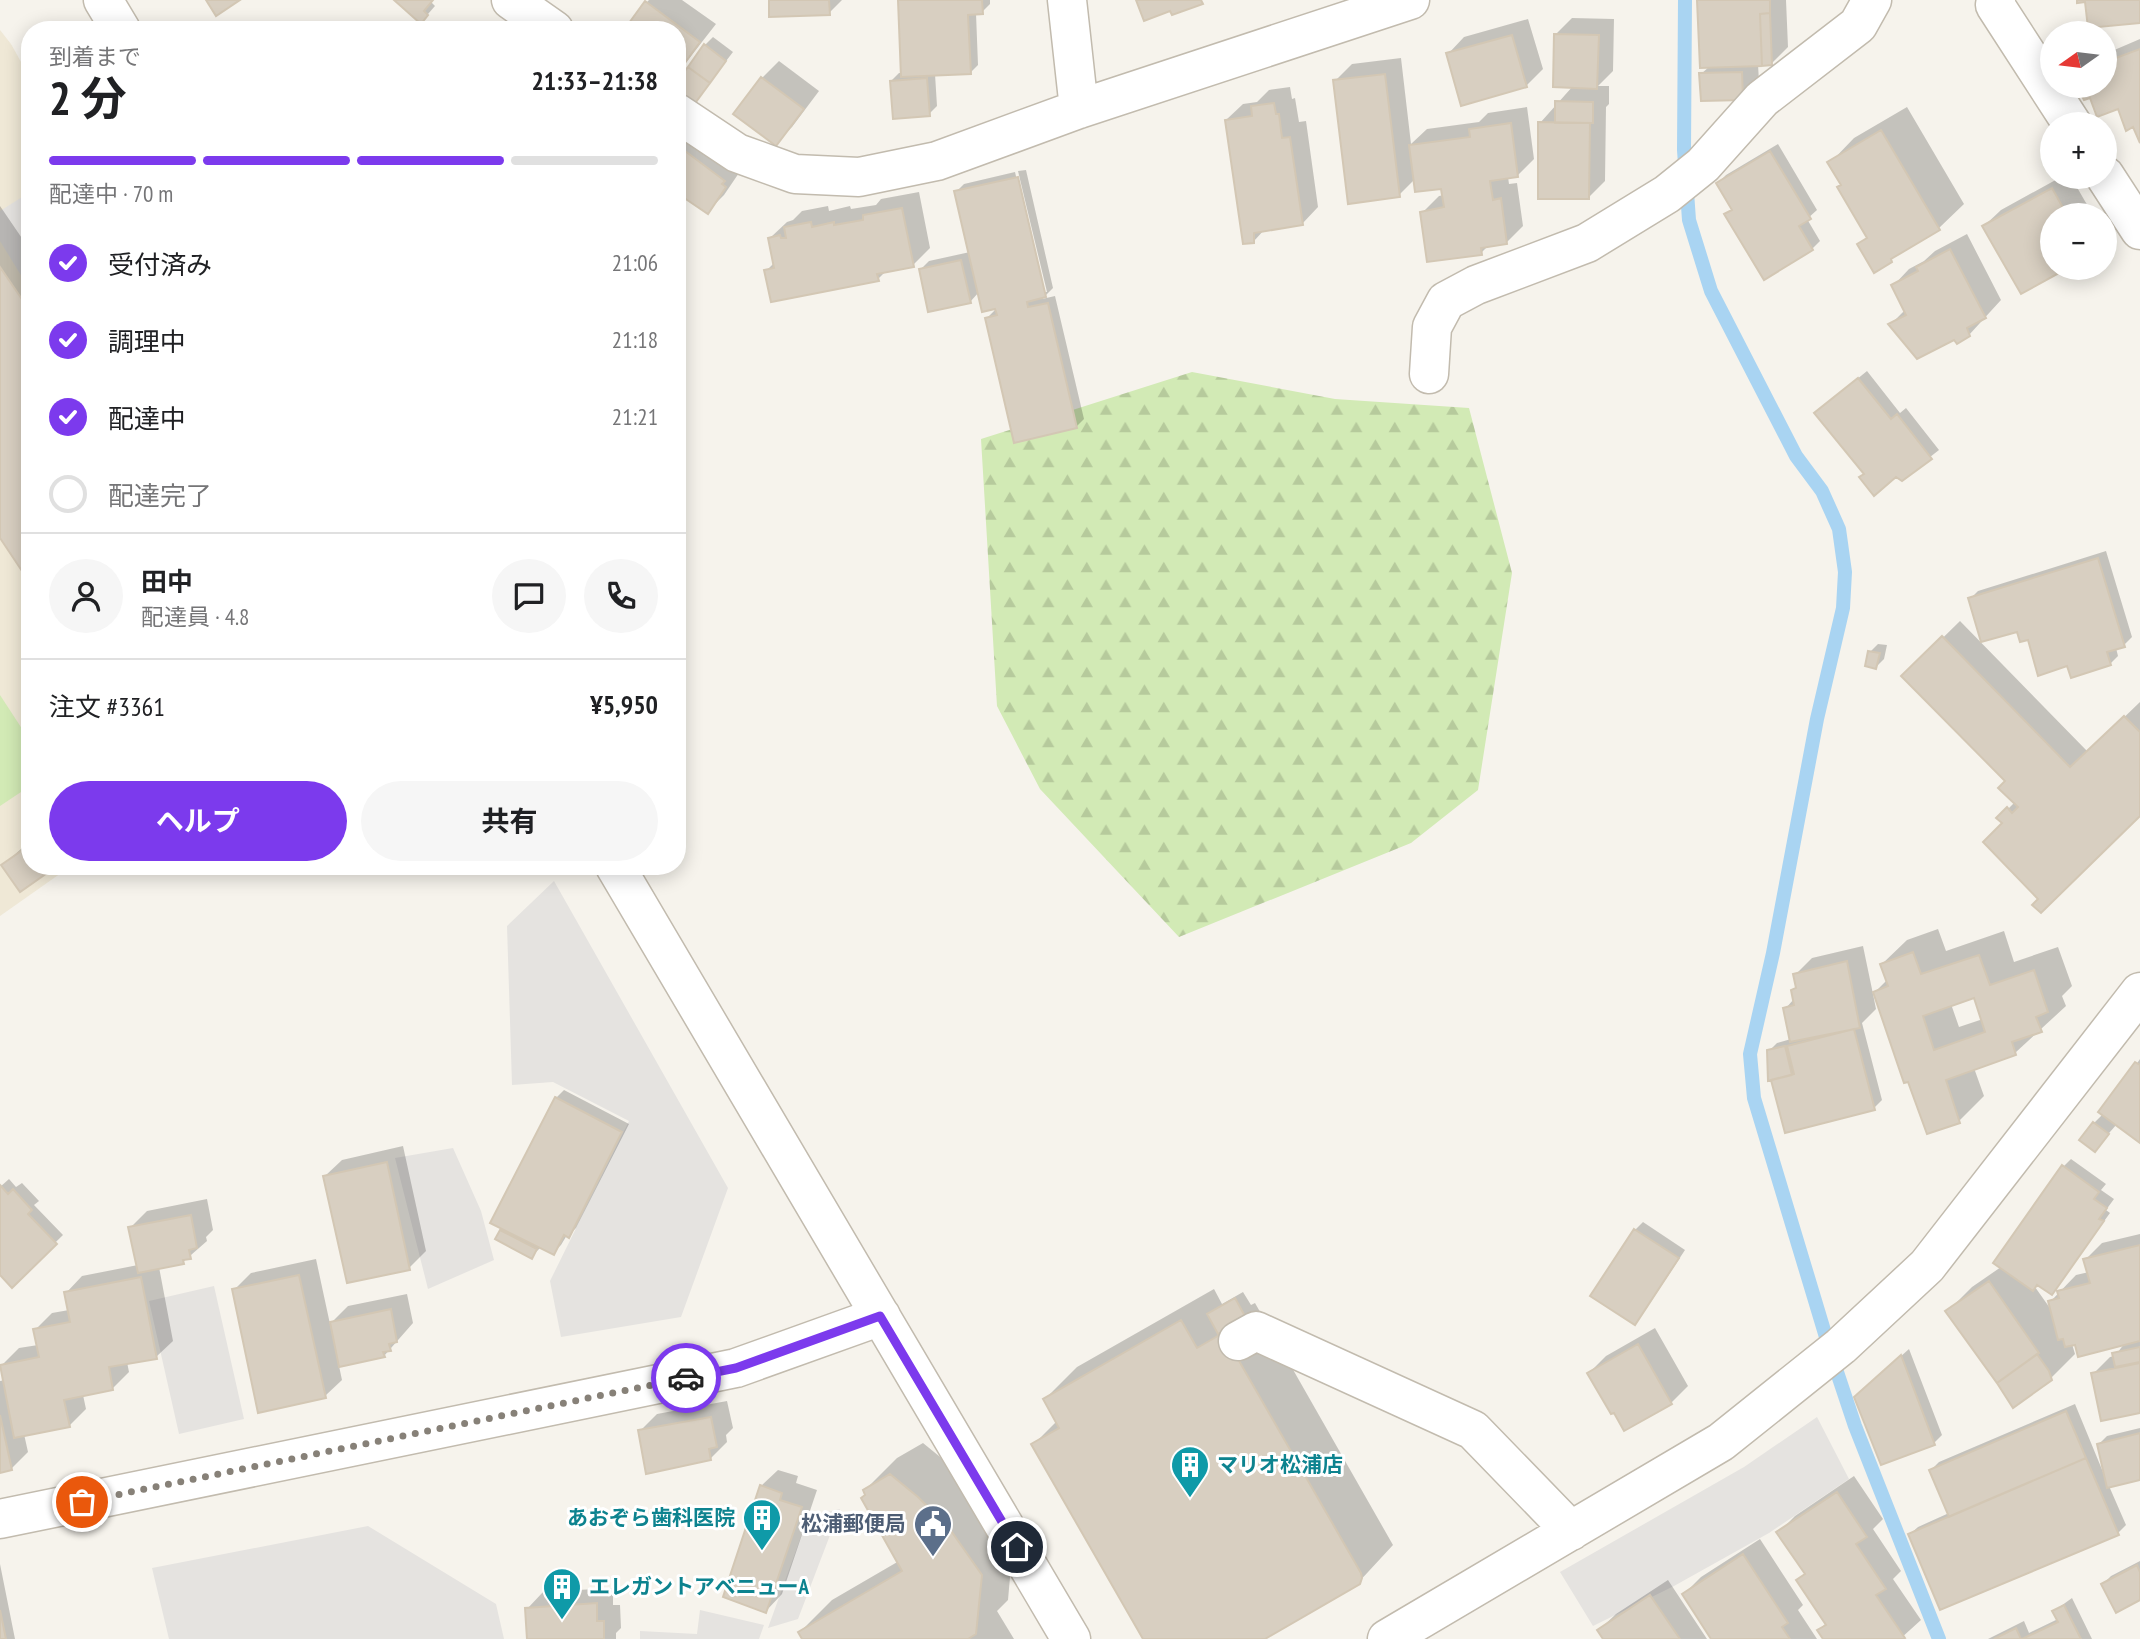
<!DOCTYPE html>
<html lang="ja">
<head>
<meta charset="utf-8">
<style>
	:root { --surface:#fff; --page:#f6f6f6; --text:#202124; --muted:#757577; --line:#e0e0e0; --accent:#7c3aed }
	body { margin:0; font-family:"PT Sans Narrow","Noto Sans JP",sans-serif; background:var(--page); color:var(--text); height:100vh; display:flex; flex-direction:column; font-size:26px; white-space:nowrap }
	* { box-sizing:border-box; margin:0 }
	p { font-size:23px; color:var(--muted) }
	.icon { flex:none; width:38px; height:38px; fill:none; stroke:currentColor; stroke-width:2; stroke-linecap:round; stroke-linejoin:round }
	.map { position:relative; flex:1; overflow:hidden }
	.sheet { position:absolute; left:21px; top:21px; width:665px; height:854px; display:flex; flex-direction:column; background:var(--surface); border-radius:28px; box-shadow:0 4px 18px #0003 }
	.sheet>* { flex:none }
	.needle { width:46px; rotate:256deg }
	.fabs { position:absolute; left:2040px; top:21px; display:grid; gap:14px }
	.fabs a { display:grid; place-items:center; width:77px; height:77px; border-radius:50%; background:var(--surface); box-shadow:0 4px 18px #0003; font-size:35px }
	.pin { position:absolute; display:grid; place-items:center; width:60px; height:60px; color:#fff; margin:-30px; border:4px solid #fff; border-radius:50%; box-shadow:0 2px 7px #0007 }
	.courier { position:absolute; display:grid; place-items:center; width:70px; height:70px; margin:-35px; border:5px solid #7c3aed; border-radius:50%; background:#fff; color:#222; box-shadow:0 2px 9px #0007 }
	.summary em { font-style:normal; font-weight:700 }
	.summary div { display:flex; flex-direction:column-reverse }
	.summary { display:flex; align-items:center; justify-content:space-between; height:119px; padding:0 28px }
	h1 { font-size:46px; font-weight:700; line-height:52px }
	.bar { display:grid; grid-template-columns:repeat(4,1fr); gap:10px 7px; align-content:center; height:84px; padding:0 28px }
	.bar i { height:9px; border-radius:5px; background:var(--line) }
	.bar .on { background:var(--accent) }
	.bar p { grid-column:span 4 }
	.line { display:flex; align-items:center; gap:18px; padding:0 28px; border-top:2px solid var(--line) }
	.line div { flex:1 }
	.round { display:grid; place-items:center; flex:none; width:74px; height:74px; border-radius:37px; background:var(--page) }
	ol { padding:0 28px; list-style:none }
	li { display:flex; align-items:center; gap:21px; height:77px }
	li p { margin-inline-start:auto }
	li .icon { padding:7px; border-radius:50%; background:var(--accent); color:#fff; stroke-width:4 }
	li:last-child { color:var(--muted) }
	li i { width:38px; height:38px; border:4px solid var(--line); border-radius:50% }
	.button { display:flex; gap:14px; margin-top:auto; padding:14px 28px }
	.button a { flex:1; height:80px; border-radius:42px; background:var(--accent); color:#fff; font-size:28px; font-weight:700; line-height:80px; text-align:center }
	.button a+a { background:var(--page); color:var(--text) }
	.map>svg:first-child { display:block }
	.education { fill:#efe8d6 }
	.forest { fill:url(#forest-firs) }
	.park { fill:#d2eab5 }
	.parking { fill:#e5e3e0 }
	.shadow { fill:#0003; fill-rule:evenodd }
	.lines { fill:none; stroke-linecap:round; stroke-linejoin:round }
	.stream { stroke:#a9d4f2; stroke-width:14 }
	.building { fill:#d8cfc1; stroke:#d3c7b4; stroke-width:2; fill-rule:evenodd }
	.minor-casing { stroke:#c2bbae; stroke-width:41 }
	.minor { stroke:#fff; stroke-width:38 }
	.done { stroke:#878178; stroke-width:7; stroke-dasharray:0 12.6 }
	.route { stroke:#7c3aed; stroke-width:9 }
	.labels { text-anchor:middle; stroke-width:6; stroke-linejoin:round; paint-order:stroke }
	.culture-label { font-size:21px; font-weight:bold; fill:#0d838f; stroke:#fff; text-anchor:start }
	.service-label { font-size:21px; font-weight:bold; fill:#4e5e75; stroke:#fff; text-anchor:end }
</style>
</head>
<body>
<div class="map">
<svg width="2140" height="1639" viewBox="0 0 2140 1639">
	<defs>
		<pattern id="forest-firs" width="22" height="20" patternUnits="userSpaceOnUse" patternTransform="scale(1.75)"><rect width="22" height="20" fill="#d2eab5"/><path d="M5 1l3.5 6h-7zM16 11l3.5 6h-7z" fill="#b6ca9c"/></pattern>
	</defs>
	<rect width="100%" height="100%" fill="#f6f3ec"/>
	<!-- education -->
	<path class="education" d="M0,30L11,44L30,78V866H71L0,916Z"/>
	<!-- forest -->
	<path class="forest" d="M1192,372L1335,399L1469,408L1512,573L1478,790L1411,843L1179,937L1040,789L997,706L981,439Z"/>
	<!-- park -->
	<path class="park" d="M0,695L30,741V786L0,806Z"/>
	<!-- parking -->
	<path class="parking" d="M30,192V290L0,241V211Z
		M554,881L728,1188L681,1317L561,1337L550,1281L629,1121L553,1082L512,1085L507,926Z
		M453,1148L481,1211L494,1260L428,1289L395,1158Z
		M214,1286L244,1419L179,1434L149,1301Z
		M1817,1417L1849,1479L1769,1533L1674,1586L1593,1626L1560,1572L1744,1467Z
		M840,1509L798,1619L768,1628L808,1517Z
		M368,1526L496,1604L504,1639H169L152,1568Z
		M700,1610L764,1625L759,1639H640V1631L697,1634Z"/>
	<!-- shadow -->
	<path class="shadow" d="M397,0H432L431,2L435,6L421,22Z
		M649,0H682L716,24L677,74V30L646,3Z
		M771,0H842L829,13Z
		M900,0H990V4L982,12L976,13L978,65L970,73L935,74L937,106L929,114L891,81L899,73H903Z
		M1699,0H1786L1788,47L1771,64H1758L1759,82L1742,98L1701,74L1710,66Z
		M1572,18L1614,19L1613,71L1598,86H1609V104L1606,107L1605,181L1589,197L1540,123L1573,86L1555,35Z
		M1528,19L1543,69L1526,86L1448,54L1464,37Z
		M713,37L733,52L693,104L705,45Z
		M2140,39V139L2134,125L2119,107L2091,96L2085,98L2079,86H2105V54Z
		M1401,58L1411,144L1427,129L1479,122L1488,113L1527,107L1534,159L1517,176L1508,177L1509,184L1517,183L1523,226L1506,243L1489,245L1481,253L1422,213L1439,196L1444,195L1443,187L1415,179L1399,195L1335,81L1352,64Z
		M779,61L819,91L792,127L775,143L762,78Z
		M1290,87L1292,99L1295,98L1299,122L1306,121L1318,207L1302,224L1265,229L1254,241L1226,120L1243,104L1257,102L1269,90Z
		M1907,107L1964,204L1939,228L1899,252L1891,260L1859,244L1868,236L1830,163L1854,138Z
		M677,130L741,170L724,195L707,212L677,191Z
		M1778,144L1817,210L1807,219L1820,241L1812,249L1764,277L1726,214L1733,208L1718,183L1726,175Z
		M1026,170L1053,288L1042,299L1055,296L1084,419L1076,427L987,318L999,306L979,292L970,302L921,269L929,261L970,252L956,192L964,184L1015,172L1043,292H1047L1018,171Z
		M2061,177H2071L2093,215H2053V268H2065L2021,292L1984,226L2001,210Z
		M919,192L930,248L913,265L887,270L878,279L766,271L775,262L770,238L787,222L793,220L802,211L828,206L829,211L850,206L851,209L876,205L881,199Z
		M0,206L30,250V579L0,535Z
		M1967,234L2001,300L1969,335L1891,324L1905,310L1893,286L1909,269L1924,261L1935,251Z
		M1867,371L1900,413L1906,408L1939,450L1902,479L1896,475L1866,473L1824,406Z
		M2106,551L2132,637L2124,645L2116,648L2118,656L2110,664H2069L1970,599L1978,591Z
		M1960,621L2088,752L2140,702V814L2040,899L2004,823L1999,818L2015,802L2007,781L1904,676Z
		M1878,644L1887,645L1884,659L1876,667L1870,652Z
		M30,841V866L20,890L3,865Z
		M1938,929L1946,951L2004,931L2014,962L2058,947L2072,986L2062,996L2066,1006L2015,1053L1974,1068L1984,1096L1959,1121L1875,994H1873L1876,1009L1862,1023L1882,1100L1874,1108L1786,1131L1769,1051L1777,1043L1791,1039L1785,1009L1794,999L1792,991L1797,986L1795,975L1812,958L1863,946L1873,994L1888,979L1882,964L1907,940ZM1975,996L1983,1019L1959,1027L1951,1004Z
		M2140,1059V1141L2117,1124L2095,1149L2094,1123L2103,1114Z
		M564,1090L629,1124L576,1228L568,1236L567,1235L561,1245L553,1253L541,1247L532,1256L501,1231L556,1098Z
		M403,1146L426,1251L409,1268L325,1176L342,1160Z
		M2071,1159L2106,1184L2101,1190L2114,1199L2106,1210L2110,1213L2052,1293L2038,1284L2035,1287L2052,1311L2050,1302L2076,1275L2089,1272L2085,1260L2102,1243L2140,1234V1412L2093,1374L2110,1357L2115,1356L2124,1344H2072L2075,1354L2050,1379L1948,1311L1972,1287L2001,1267L2063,1167Z
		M9,1179L16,1187L22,1183L39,1201L34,1205L63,1235L12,1285L0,1273V1187Z
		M207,1199L213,1230L206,1237L207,1241L183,1262L159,1267L173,1341L156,1357L127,1362L129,1372L112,1389L83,1395L86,1409L69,1426L24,1434L28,1452L11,1469L0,1471V1381L5,1380L2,1365L19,1348L38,1345L35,1330L52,1313L69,1310L66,1293L82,1276L138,1265L130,1228L147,1211Z
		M1643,1222L1685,1250L1642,1315L1635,1323V1230Z
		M316,1259L330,1324L348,1306L407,1294L413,1323L384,1356L339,1366L342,1380L325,1396L234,1290L251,1273Z
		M1214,1289L1222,1304L1243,1292L1251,1305L1255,1303L1393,1545L1356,1585L1261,1639H1145L1033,1445L1057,1421L1045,1399L1077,1367Z
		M1655,1328L1688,1386L1671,1403L1589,1373L1606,1356Z
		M1909,1349L1942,1435L1934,1443L1864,1389Z
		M727,1401L733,1428L726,1435L727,1442L711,1458L640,1431L657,1414Z
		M2075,1404L2103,1472L2105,1471L2099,1444L2107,1436L2140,1428V1478L2109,1486L2126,1525L2118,1533L1910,1534L1918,1527L1949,1513L1931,1470L1939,1462Z
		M923,1443L950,1465L1013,1543L1008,1600L997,1611L1014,1639H804L800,1632L832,1600L899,1561L865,1490L897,1458Z
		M778,1470L798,1476L796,1483L817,1490L782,1594L766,1611L761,1486Z
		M1854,1476L1883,1519L1873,1529L1901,1571L1893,1579L1921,1620L1900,1639H1825L1819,1630L1826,1623L1798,1580L1806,1572L1779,1532L1795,1516Z
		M1760,1539L1803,1605L1798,1610L1817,1639H1713L1684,1594L1701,1577Z
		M2140,1561V1598L2103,1584L2111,1576Z
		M0,1564L15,1639H0Z
		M1668,1580L1707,1639H1605L1599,1630L1616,1614Z
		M613,1588V1605H620L621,1628L616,1633V1639H529L527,1609L543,1592Z
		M2072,1598L2092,1639H1988L2024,1621L2029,1633L2058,1619L2054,1611Z"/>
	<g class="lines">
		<!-- stream -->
		<path class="stream" d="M1685,0L1684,150L1689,220L1711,291L1796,456L1822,491L1839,529L1845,572L1843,608L1817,719L1773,953L1750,1054L1754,1098L1832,1357L1855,1426L1939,1639"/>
	</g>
	<!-- building -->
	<path class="building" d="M206,0H240L216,16Z
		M394,0H433L424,11L428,15L421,24Z
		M769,0H829L830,15L769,17Z
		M898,0H982L983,14L968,15L971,74L901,77Z
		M1136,0H1201L1203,4L1172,15L1170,11L1144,21Z
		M1697,0H1770V13L1760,14L1762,66L1700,68Z
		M2077,0H2140V23L2088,28L2085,2L2077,3Z
		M645,1L700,42L677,74V30H624Z
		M1770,13L1772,65L1762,66L1760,14Z
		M1554,34L1599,35L1597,89L1553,87Z
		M1512,35L1527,87L1461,106L1446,53Z
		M704,44L726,61L710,83L688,67Z
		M2140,49V143L2133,127L2126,131L2118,109L2097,117L2090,98L2084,100L2077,86H2105V62Z
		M688,67L710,83L693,106L677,94V81Z
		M1742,72L1743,100L1701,101L1699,73Z
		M1385,74L1400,197L1348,204L1333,80Z
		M761,77L804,109L776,146L733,114Z
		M927,78L930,116L893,119L890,81Z
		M1555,101L1593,102V123H1555Z
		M1274,103L1276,114H1279L1282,138L1290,137L1303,225L1254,233V243L1243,244L1225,120L1252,116L1251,106Z
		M1538,122L1590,123L1589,199H1538Z
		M1511,123L1518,177L1490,181L1493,200L1501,198L1507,244L1481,248L1482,255L1427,262L1420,212L1444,207L1441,189L1415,192L1409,145L1470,137L1469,129Z
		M1881,130L1940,230L1891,259L1892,262L1874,273L1857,244L1867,238L1837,187L1841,185L1827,162Z
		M677,145L725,181L722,184L726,187L708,214L677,193Z
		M1770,151L1811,219L1799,226L1813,250L1764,280L1724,214L1732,210L1716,183Z
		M1018,177L1046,297L1027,302L1028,307L1048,303L1077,428L1014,443L985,318L997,315L995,309L982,312L954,191Z
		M2052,188L2067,215H2053V268H2068L2021,294L1982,226Z
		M902,208L914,267L877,274L879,281L771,302L764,270L774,268L768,238L780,235L781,238H786L784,227L811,222L812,227L834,222V225L863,220V215Z
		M1950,249L1986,318L1967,328L1970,336L1957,344L1954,340L1917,359L1888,324L1906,315L1891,285L1918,271L1916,267Z
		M961,260L971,303L928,312L919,269Z
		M0,267L30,311V583L0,538Z
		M1858,378L1891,419L1897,414L1932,459L1902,481L1896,477L1874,496L1859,477L1864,474L1814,413Z
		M2098,558L2125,647L2107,652L2111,665L2071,678L2067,666L2038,676L2028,640L2020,642L2017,632L1981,642L1968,598Z
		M1942,636L2070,767L2124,716L2140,732V816L2041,913L2032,905L2038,899L1983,842L2002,823L1996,818L2007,807L2012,813L2018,807L1998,788L2005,781L1901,676Z
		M1868,651L1880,653L1876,669L1865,666Z
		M30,845V866H57L20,892L1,865Z
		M1913,952L1921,974L1979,955L1990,985L2034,970L2048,1012L2036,1017L2042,1032L2012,1042L2016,1055L1946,1080L1960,1123L1927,1134L1908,1082L1904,1083L1873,992L1888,986L1880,964ZM1974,998L1985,1032L1934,1050L1923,1016Z
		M1847,961L1860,1028L1790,1042L1783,1008L1794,1005L1791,990L1796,988L1793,974Z
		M1854,1029L1875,1110L1785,1133L1771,1080L1794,1074L1787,1046Z
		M1785,1046L1792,1075L1768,1081L1767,1050Z
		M2135,1062L2140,1065V1143L2098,1112Z
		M555,1097L622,1132L569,1238L564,1235L554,1255L490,1223Z
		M2093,1122L2109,1134L2095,1152L2079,1140Z
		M387,1162L410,1270L347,1283L323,1176Z
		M2062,1165L2099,1192L2094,1199L2107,1208L2099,1219L2104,1221L2052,1295L2037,1285L2033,1291L1993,1263Z
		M0,1185L8,1194L13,1189L32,1210L28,1214L57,1244L12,1288L0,1275Z
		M191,1215L197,1248L189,1250L191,1259L183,1260L184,1264L138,1273L128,1227Z
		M1634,1229L1679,1258L1635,1325L1590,1296Z
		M500,1230L537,1249L532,1259L495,1239Z
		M2140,1245V1341L2078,1357L2075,1345L2065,1347L2063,1339L2058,1340L2048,1301L2059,1298L2057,1291L2090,1283L2083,1259Z
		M299,1275L326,1398L258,1413L232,1289Z
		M141,1277L157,1359L109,1367L113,1390L64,1400L70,1427L14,1438L0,1365L39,1357L33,1329L70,1322L64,1292Z
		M1989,1281L2039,1353L1997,1383L1945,1311Z
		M1235,1298L1246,1318L1218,1334L1207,1314Z
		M391,1309L397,1342L389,1344L391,1351L383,1352L385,1357L339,1367L330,1322Z
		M1181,1320L1197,1348L1223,1333L1361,1573L1362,1578L1360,1584L1265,1639H1143L1031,1444L1059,1428L1043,1399Z
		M1638,1344L1672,1404L1624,1431L1614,1413L1611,1414L1587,1373Z
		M2140,1347V1362L2115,1367L2112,1353Z
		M2037,1354L2049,1371L2052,1380L2013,1408L1997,1383Z
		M1901,1355L1935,1445L1881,1465L1854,1397Z
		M2140,1363V1413L2101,1421L2091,1373Z
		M2066,1411L2086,1458L1949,1517L1929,1470Z
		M0,1415L12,1470L0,1473Z
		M711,1417L717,1447L709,1449L711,1460L646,1474L638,1430Z
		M2140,1433V1480L2107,1488L2097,1444Z
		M2086,1458L2119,1535L1940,1610L1908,1534Z
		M890,1474L918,1497L949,1528L982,1575L976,1634L968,1639H802L798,1632L902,1571L861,1498L865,1495L863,1490Z
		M760,1485L782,1493L780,1500L802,1507L766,1613L723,1597Z
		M1837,1492L1867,1537L1856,1544L1886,1589L1876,1595L1905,1638L1903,1639H1823L1817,1630L1826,1625L1796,1580L1805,1574L1776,1532Z
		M1743,1554L1788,1623L1782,1627L1790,1639H1711L1682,1594Z
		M2137,1565L2140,1572V1600L2116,1613L2101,1584Z
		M1650,1595L1680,1639H1603L1597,1630Z
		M597,1603V1621H604V1639H527L525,1608Z
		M2064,1605L2081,1639H2022L2058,1622L2052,1611Z
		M0,1610L6,1639H0Z
		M2016,1628L2021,1639H1994Z"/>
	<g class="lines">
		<defs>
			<path id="minor" d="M103,0L121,30
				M511,0L554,30
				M1067,0L1079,109
				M1996,0L1995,5L2072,124
				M677,113L737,153L795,174L859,177L937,161L1079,109L1410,0
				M2105,176L2140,230
				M1429,374L1432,327L1446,301L1476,285L1587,243L1667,194L1703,165L1762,99L1858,25L1872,0
				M615,866L1071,1639
				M1238,1341L1256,1331L1473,1430L1571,1531
				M0,1519L736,1368L881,1316
				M1387,1639L1721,1442L1841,1346L1927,1266L2140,992"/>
		</defs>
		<!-- minor casing -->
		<use href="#minor" class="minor-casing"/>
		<!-- minor -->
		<use href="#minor" class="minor"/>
	</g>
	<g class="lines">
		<!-- done -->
		<path class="done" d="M82,1502L686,1378"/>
		<!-- route -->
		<path class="route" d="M686,1378L736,1368L880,1316L1017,1547"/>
	</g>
	<!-- icons -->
	<defs>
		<symbol id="building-pin" viewBox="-11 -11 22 30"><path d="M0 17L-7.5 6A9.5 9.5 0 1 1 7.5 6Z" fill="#0f9aa8" stroke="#fff"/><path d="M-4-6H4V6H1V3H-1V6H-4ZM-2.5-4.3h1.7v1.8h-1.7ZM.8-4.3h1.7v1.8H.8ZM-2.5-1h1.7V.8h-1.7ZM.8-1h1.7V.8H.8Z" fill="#fff"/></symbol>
		<symbol id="civic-pin" viewBox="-11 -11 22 30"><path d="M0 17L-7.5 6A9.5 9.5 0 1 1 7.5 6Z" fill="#5c6f8a" stroke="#fff"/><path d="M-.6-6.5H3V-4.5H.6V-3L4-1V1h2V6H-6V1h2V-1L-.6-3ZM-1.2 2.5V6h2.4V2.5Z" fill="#fff"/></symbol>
	</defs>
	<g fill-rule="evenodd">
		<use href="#building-pin" x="1168" y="1443" width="44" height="60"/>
		<use href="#building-pin" x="740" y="1496" width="44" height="60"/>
		<use href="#civic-pin" x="911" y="1502" width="44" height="60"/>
		<use href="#building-pin" x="540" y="1565" width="44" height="60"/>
	</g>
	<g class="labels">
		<!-- culture labels -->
		<g class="culture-label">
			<text x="1217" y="1472">マリオ松浦店</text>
			<text x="735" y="1525" text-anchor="end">あおぞら歯科医院</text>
			<text x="589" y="1594">エレガントアベニューA</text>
		</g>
		<!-- service labels -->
		<g class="service-label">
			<text x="906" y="1531">松浦郵便局</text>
		</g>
	</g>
</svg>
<div class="fabs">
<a><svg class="needle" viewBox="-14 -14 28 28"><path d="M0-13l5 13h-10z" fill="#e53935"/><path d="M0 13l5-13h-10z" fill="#757577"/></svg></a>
<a>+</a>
<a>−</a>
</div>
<div class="pin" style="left:82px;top:1502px;background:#ea580c"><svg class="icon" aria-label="bag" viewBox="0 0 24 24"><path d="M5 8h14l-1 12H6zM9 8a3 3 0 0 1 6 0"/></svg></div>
<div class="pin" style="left:1017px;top:1547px;background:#1f2937"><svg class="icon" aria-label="home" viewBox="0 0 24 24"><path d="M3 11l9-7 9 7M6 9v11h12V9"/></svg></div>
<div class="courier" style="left:686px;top:1378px"><svg class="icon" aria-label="car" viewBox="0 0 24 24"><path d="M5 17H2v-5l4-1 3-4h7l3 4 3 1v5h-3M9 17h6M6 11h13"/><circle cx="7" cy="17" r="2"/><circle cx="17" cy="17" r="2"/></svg></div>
<section class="sheet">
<div class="summary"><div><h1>2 分</h1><p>到着まで</p></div><em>21:33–21:38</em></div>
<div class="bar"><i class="on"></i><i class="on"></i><i class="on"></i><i></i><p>配達中 · 70 m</p></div>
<ol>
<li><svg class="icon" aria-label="check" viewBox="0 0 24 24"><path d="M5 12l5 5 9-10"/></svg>受付済み<p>21:06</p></li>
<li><svg class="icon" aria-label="check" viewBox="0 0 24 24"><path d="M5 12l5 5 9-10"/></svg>調理中<p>21:18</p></li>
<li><svg class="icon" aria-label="check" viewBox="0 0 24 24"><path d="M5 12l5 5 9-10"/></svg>配達中<p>21:21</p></li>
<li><i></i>配達完了</li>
</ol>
<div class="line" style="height:126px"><a class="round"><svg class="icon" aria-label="person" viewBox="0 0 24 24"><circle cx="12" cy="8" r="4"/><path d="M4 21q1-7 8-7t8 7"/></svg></a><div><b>田中</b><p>配達員 · 4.8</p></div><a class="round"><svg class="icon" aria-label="chat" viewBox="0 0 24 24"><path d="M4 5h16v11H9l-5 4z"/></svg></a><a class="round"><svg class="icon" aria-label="phone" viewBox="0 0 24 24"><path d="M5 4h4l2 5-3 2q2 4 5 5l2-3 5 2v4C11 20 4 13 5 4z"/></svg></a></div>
<div class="line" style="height:91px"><div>注文 #3361</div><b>¥5,950</b></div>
<div class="button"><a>ヘルプ</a><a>共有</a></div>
</section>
</div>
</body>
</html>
